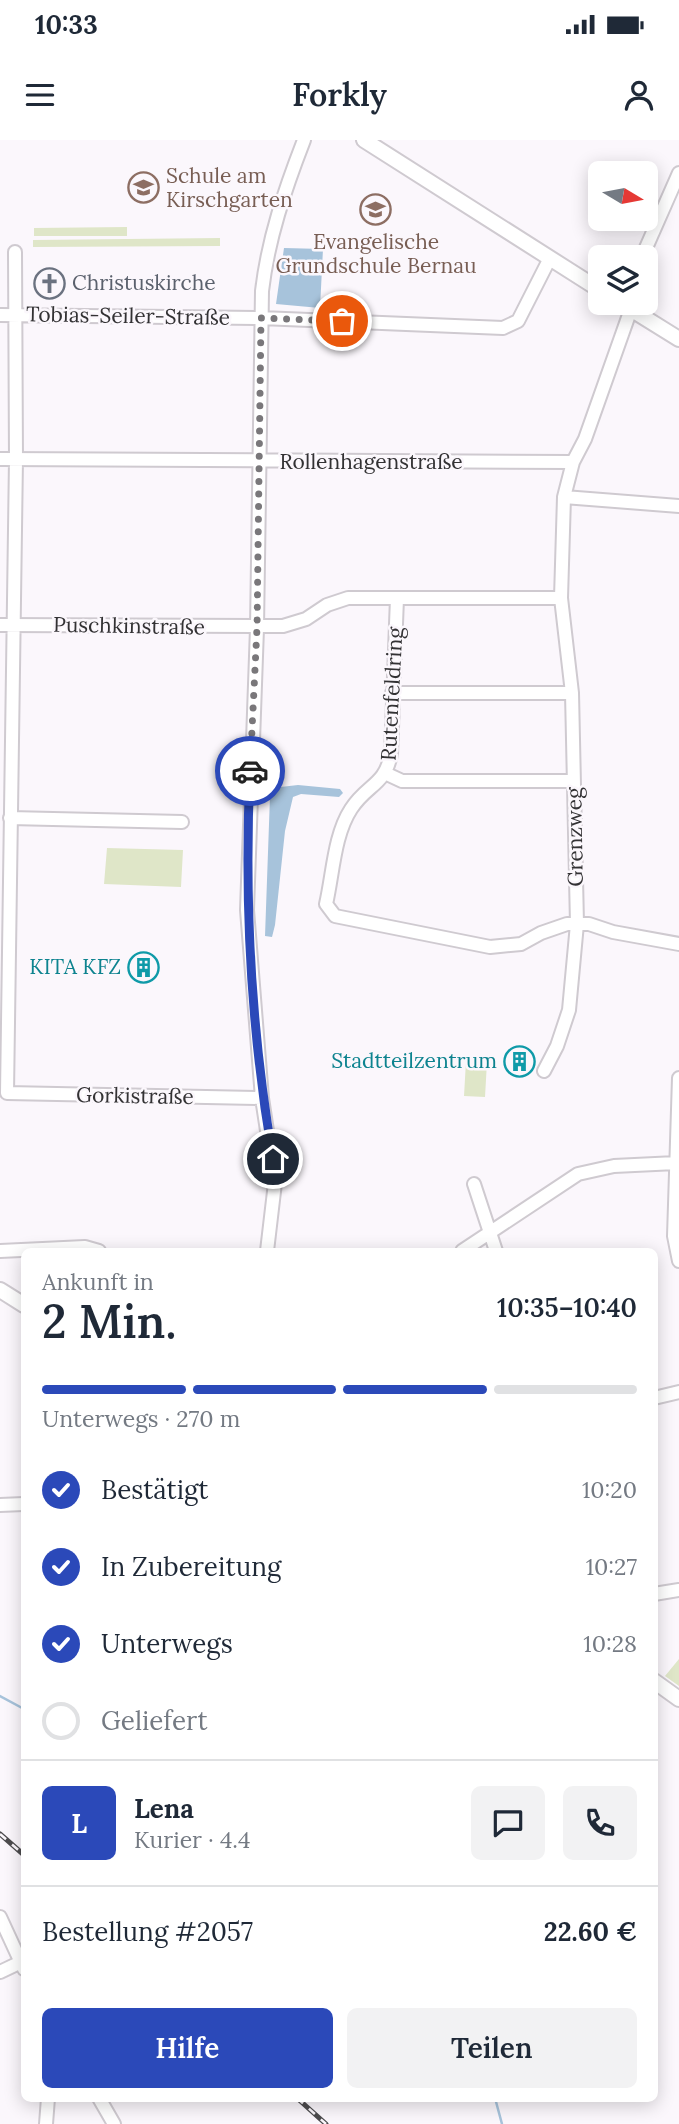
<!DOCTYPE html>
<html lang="de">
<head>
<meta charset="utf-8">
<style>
	:root { --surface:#fff; --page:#f2f2f3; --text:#1f2937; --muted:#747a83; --line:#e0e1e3; --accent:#2b49b9 }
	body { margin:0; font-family:Lora,serif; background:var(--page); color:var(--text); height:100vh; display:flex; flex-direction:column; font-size:26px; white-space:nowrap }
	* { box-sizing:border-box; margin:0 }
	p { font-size:23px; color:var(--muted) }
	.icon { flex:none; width:38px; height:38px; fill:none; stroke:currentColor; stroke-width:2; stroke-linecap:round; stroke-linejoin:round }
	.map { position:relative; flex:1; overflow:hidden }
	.sheet { position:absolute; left:21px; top:1108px; width:637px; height:854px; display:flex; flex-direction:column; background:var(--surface); border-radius:10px; box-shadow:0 4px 18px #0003 }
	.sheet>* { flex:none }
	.needle { width:46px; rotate:100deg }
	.controls { position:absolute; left:588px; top:21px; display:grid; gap:14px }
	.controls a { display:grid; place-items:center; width:70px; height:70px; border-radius:10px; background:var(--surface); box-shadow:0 4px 18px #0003; font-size:35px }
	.pin { position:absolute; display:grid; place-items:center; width:60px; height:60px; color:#fff; margin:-30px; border:4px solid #fff; border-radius:50%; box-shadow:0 2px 7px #0007 }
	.courier { position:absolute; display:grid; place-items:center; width:70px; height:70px; margin:-35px; border:5px solid #2b49b9; border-radius:50%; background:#fff; color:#222; box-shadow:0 2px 9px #0007 }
	.headline em { font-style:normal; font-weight:600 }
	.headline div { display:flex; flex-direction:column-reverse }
	.headline { display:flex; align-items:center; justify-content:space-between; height:119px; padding:0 21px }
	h1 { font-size:46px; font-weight:600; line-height:52px }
	.bar { display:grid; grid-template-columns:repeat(4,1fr); gap:10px 7px; align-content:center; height:84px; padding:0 21px }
	.bar i { height:9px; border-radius:5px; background:var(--line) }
	.bar .current { background:var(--accent) }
	.bar p { grid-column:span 4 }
	.line { display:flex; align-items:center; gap:18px; padding:0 21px; border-top:2px solid var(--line) }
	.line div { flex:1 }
	.round { display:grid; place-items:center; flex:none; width:74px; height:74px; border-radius:10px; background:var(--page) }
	ol { padding:0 21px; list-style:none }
	li { display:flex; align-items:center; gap:21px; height:77px }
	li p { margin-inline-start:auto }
	li .icon { padding:7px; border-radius:50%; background:var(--accent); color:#fff; stroke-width:4 }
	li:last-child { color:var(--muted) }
	li i { width:38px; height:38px; border:4px solid var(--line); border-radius:50% }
	.action { display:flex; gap:14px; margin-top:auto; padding:14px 21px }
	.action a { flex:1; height:80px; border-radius:10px; background:var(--accent); color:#fff; font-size:28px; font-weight:600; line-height:80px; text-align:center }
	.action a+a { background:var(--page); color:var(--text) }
	.status { display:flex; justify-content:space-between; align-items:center; height:49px; padding:0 35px; background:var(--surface); direction:ltr }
	.status svg { height:19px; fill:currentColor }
	header { display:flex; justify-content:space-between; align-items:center; height:91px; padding:0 21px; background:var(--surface); font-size:32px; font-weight:600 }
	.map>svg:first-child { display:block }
	.green { fill:#dfe6c8 }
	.water { fill:#a7c3db }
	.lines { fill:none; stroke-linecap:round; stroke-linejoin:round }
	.stream { stroke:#a7c3db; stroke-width:2.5 }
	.minor-casing { stroke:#cfcad0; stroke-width:16 }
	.major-casing { stroke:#cfcad0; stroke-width:18 }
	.minor { stroke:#fff; stroke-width:12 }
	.major { stroke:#fff; stroke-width:14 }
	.rail-casing { stroke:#4d4c4e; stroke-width:5 }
	.rail { stroke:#fbf7fc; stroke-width:2.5; stroke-dasharray:8; stroke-linecap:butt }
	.done { stroke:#79777a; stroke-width:7; stroke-dasharray:0 12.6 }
	.route { stroke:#2b49b9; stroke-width:9 }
	.labels { text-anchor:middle; stroke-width:5; stroke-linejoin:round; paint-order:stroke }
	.education-label { font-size:21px; fill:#785e54; stroke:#fbf7fc; text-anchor:start }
	.worship-label { font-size:21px; fill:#5b616d; stroke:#fbf7fc; text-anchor:start }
	.street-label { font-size:21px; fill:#333234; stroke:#fbf7fc }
	.culture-label { font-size:21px; fill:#0d838f; stroke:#fbf7fc; text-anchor:end }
</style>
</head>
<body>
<div class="status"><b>10:33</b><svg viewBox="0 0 49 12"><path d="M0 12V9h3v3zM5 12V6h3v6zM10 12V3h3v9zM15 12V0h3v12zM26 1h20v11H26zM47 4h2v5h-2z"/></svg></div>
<header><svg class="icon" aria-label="menu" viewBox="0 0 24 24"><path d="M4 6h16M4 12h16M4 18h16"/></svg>Forkly<svg class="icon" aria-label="person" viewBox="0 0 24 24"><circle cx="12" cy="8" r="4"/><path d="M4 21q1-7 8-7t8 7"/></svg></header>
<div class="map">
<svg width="679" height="1984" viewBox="0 0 679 1984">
	<rect width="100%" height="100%" fill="#fbf7fc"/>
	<!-- green -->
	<path class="green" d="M127,87V96H34V88Z
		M220,98V106L33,107V100Z
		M107,708L183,710L181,747L104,744Z
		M466,921L487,922L485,957L464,956Z
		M679,1519V1546L665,1536Z"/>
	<!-- water -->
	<path class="water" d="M284,108L323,109L320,168L276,164Z
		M298,645L340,649L343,653L339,657L301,654L293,657L285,691L275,785L272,797L265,796L270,656L272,648Z"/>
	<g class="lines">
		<!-- stream -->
		<path class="stream" d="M0,1556L24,1569
			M495,1958L502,1984"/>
		<defs>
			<path id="minor" d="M15,112L16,319L7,953L262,958
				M642,117L679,33
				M631,169L585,299L573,322L564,357L679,366
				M0,175L261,178L503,188L518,181L550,118
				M0,319L573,322
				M397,458L391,614C385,646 367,644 351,669C334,695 333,734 326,764L335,776L490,807L521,804L541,793L567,784H589L613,792L679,804
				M561,458L564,357
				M0,485L283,486L306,479L327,465L348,458H561L572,553L577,784L569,870L557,906L544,931
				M392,553H572
				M387,634L402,641H574
				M10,678L182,682
				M679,938L674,1096L679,1121
				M474,1044L496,1111
				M0,1111L85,1107L99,1111
				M267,1111L275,1043L262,958L247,770L257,488L262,151C268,99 285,49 304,0
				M462,1111L578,1034L614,1026L676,1023
				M654,1258L679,1252
				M0,1365L24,1364
				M654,1454L679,1450
				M0,1777L24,1829
				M0,1832L21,1822
				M99,1958L114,1984
				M46,1984L48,1958"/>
			<path id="major" d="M364,0L600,150
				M621,163L679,199
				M0,1150L24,1165
				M654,1541L679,1559"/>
		</defs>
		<!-- minor casing -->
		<use href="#minor" class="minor-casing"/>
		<!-- major casing -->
		<use href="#major" class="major-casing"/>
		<!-- minor -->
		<use href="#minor" class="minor"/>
		<!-- major -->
		<use href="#major" class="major"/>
		<defs>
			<path id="rail" d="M0,1694L24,1715
				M297,1958L326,1984"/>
		</defs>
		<!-- rail casing -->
		<use href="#rail" class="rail-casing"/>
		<!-- rail -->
		<use href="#rail" class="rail"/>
	</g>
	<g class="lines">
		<!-- done -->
		<path class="done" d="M250,631L257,488L261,178L342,181"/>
		<!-- route -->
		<path class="route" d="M250,631C244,761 251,891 273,1019"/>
	</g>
	<!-- icons -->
	<defs>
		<symbol id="school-ring" viewBox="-11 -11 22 22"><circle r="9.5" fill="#fbf7fc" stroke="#8d6e63" stroke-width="1.5"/><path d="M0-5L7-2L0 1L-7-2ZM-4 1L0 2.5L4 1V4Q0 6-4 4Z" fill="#8d6e63"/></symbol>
		<symbol id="church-ring" viewBox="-11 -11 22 22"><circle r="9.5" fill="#fbf7fc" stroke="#6b7280" stroke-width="1.5"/><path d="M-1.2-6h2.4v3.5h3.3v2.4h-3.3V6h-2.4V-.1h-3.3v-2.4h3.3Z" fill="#6b7280"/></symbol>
		<symbol id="building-ring" viewBox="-11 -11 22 22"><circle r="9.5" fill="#fbf7fc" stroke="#0f9aa8" stroke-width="1.5"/><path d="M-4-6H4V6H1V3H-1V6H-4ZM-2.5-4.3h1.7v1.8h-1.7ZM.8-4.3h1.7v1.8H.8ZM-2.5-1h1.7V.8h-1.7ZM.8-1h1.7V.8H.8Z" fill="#0f9aa8"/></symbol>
	</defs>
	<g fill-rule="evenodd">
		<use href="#school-ring" x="126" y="30" width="35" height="35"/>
		<use href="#school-ring" x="358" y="52" width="35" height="35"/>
		<use href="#church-ring" x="32" y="126" width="35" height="35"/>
		<use href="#building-ring" x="126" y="810" width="35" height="35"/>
		<use href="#building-ring" x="502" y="904" width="35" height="35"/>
	</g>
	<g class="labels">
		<!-- education labels -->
		<g class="education-label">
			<text x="166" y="43">Schule am<tspan x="166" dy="24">Kirschgarten</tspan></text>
			<text x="376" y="109" text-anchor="middle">Evangelische<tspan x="376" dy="24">Grundschule Bernau</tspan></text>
		</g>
		<!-- worship labels -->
		<g class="worship-label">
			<text x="72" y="150">Christuskirche</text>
		</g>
		<!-- street labels -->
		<g class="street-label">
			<text transform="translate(128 176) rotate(1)" y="7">Tobias-Seiler-Straße</text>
			<text x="371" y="329">Rollenhagenstraße</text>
			<text transform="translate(129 486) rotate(1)" y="7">Puschkinstraße</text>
			<text transform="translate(392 554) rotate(-87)" y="7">Rutenfeldring</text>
			<text transform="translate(575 697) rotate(-91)" y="7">Grenzweg</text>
			<text transform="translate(135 956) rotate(1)" y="7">Gorkistraße</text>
		</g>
		<!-- culture labels -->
		<g class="culture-label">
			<text x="121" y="834">KITA KFZ</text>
			<text x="497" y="928">Stadtteilzentrum</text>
		</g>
	</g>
</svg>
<div class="controls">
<a><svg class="needle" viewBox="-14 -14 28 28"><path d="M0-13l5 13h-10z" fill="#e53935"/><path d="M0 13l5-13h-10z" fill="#747a83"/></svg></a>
<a><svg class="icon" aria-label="layers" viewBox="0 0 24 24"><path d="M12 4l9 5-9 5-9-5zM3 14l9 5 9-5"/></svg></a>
</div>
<div class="pin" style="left:342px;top:181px;background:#ea580c"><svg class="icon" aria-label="bag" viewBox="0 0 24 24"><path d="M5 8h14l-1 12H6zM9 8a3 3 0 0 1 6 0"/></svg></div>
<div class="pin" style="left:273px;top:1019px;background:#1f2937"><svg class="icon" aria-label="home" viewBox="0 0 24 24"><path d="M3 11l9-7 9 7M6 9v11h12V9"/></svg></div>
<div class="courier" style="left:250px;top:631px"><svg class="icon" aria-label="car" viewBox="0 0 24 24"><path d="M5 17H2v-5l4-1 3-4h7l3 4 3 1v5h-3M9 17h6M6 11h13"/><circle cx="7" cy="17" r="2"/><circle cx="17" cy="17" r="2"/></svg></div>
<section class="sheet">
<div class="headline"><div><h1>2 Min.</h1><p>Ankunft in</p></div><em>10:35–10:40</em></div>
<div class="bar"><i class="current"></i><i class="current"></i><i class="current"></i><i></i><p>Unterwegs · 270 m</p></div>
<ol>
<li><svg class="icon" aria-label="check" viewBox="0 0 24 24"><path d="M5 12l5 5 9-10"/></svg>Bestätigt<p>10:20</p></li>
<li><svg class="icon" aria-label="check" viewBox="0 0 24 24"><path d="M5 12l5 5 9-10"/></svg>In Zubereitung<p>10:27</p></li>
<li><svg class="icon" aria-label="check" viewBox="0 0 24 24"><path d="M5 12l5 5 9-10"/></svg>Unterwegs<p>10:28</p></li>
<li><i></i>Geliefert</li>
</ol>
<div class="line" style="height:126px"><b class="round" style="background:var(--accent);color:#fff">L</b><div><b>Lena</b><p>Kurier · 4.4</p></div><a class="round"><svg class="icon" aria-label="chat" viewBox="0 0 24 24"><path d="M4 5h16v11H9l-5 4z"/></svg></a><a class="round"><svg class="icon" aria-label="phone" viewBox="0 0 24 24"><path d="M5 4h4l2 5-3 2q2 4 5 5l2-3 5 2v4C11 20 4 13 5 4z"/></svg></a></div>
<div class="line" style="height:91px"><div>Bestellung #2057</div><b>22.60 €</b></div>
<div class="action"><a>Hilfe</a><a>Teilen</a></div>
</section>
</div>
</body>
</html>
